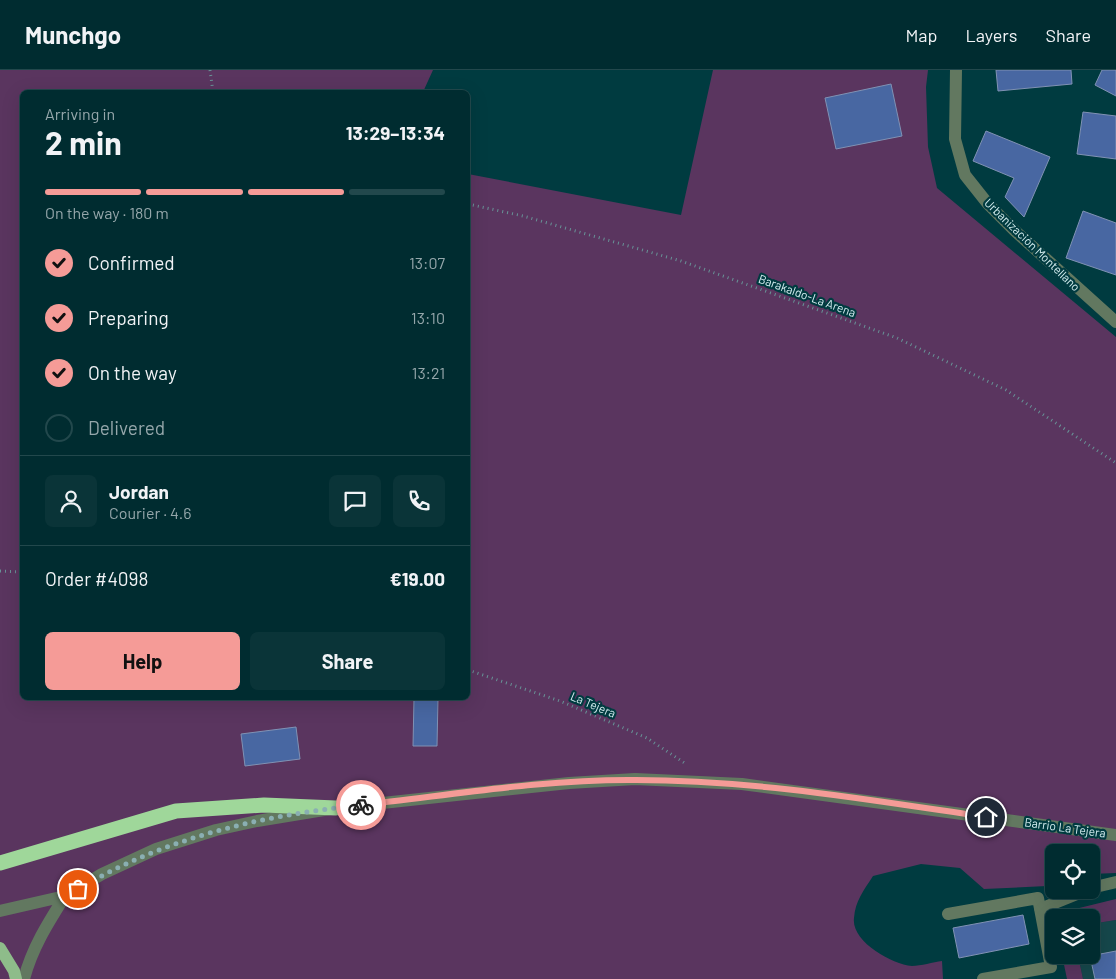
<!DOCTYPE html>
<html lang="en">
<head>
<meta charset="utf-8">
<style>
	:root { --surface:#002c30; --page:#0a3438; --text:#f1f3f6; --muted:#95a7ab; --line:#22484c; --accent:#f59b97 }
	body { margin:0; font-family:Barlow,sans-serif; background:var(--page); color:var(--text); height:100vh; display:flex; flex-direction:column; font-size:19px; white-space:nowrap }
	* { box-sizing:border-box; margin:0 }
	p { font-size:16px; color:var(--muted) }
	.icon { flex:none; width:28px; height:28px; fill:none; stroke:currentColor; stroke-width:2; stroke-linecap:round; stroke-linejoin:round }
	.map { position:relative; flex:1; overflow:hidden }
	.drawer { position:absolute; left:20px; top:20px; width:450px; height:610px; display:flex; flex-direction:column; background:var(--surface); border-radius:8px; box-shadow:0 5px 20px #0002,0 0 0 1px var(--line) }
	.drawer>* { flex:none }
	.buttons { position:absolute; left:1045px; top:774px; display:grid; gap:10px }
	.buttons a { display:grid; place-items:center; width:55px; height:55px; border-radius:8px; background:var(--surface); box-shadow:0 5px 20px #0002,0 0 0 1px var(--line); font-size:25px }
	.pin { position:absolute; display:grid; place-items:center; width:42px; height:42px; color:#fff; margin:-21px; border:2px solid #fff; border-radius:50%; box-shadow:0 1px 5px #0007 }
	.courier { position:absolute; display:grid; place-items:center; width:50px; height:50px; margin:-25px; border:4px solid #f59b97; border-radius:50%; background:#fff; color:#222; box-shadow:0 1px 6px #0007 }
	.head em { font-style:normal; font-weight:700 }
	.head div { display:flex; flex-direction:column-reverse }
	.head { display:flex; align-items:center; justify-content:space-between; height:85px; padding:0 25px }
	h1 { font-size:32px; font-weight:700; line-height:38px }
	.bar { display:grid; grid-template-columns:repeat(4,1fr); gap:8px 5px; align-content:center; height:60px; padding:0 25px }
	.bar i { height:6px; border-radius:4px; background:var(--line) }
	.bar .selected { background:var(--accent) }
	.bar p { grid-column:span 4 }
	.line { display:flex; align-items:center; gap:12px; padding:0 25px; border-top:1px solid var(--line) }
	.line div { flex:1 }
	.round { display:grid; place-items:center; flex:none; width:52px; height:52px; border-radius:8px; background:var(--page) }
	ol { padding:0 25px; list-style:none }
	li { display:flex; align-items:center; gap:15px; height:55px }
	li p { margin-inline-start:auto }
	li .icon { padding:5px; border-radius:50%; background:var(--accent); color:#111; stroke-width:4 }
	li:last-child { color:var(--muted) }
	li i { width:28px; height:28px; border:2px solid var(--line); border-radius:50% }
	.primary-button { display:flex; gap:10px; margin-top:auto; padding:10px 25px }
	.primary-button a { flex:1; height:58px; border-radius:8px; background:var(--accent); color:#111; font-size:20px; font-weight:700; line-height:58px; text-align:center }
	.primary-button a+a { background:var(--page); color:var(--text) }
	header { display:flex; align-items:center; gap:30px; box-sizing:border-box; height:70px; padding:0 25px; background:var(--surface); border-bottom:1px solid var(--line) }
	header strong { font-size:24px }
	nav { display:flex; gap:28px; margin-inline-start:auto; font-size:18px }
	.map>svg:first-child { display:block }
	.built { fill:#16484c }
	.green { fill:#5a355f }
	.building { fill:#4867a2; stroke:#8092b4 }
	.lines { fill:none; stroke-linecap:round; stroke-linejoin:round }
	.path { stroke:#689397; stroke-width:3; stroke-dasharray:1 4; stroke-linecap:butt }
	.minor { stroke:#627860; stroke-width:12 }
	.major { stroke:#8ebc8a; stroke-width:12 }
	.highway { stroke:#9fd79a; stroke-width:15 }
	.done { stroke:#8aafb2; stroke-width:5; stroke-dasharray:0 9 }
	.route { stroke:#f59b97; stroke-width:6 }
	.labels { text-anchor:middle; stroke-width:4.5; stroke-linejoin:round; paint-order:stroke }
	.street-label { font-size:12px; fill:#d4eef0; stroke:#003b40 }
</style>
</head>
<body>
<header>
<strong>Munchgo</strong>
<nav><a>Map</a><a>Layers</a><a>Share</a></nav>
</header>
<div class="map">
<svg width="1116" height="909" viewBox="0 0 1116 909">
	<rect width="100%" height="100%" fill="#003b40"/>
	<!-- built -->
	<path class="built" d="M1116,850V909H1083L1078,885H1091V854Z"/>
	<!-- green -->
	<path class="green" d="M0,0H433L423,22H22V628H468V104L681,145L713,0H928L926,17L928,77L937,118L1116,267V803L1091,804V782H1054V814L1047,816L984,819L960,798L921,794L873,806C864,820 855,831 854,848C851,871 891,894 912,896C921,896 933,892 942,891L943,909H0Z
		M1116,829V850L1091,854V848L1060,847L1071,840Z
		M1062,885H1078L1083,909H1067Z"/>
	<!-- building -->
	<path class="building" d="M996,0H1071L1072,14L998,21Z
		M1102,0H1116V26L1095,15Z
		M891,14L902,66L836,79L825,28Z
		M1083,42L1116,46V89L1077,84Z
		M986,61L1050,87L1024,147L1005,127L1014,108L973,91Z
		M1083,141L1116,153V205L1066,188Z
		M414,628H438L437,676H413Z
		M296,657L300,689L245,696L241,664Z
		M1023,845L1029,874L959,888L953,858Z
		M1116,881V909H1095L1090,886Z"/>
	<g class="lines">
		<!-- path -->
		<path class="path" d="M210,0L213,22
			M468,134L523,146L681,191L897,268L1006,320L1116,393
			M0,501L22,502
			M468,600L560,631L647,668L686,694"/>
		<!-- minor -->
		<path class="minor" d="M956,0L955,69L965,105L988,134L1014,160L1116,252
			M1091,818L1116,812
			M1040,839L1087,820
			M0,841L65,826L102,804L156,779L216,760L257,751L336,738L569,713L635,709L742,714L1116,765
			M948,844L1038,828L1051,897L983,909
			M24,909C32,878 48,853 65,826"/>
		<!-- major -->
		<path class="major" d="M0,878L14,901L16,909"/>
		<!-- highway -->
		<path class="highway" d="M0,793L176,741L264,735L336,738"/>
	</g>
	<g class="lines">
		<!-- done -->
		<path class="done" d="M78,819C167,767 259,746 361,735"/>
		<!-- route -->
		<path class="route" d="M361,735C452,725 544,709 636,710C754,710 870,730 986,747"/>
	</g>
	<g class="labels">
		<!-- street labels -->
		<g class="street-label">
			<text transform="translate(1032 175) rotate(44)" y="4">Urbanización Montellano</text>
			<text transform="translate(807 226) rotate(20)" y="4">Barakaldo-La Arena</text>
			<text transform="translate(593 635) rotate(23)" y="4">La Tejera</text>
			<text transform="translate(1065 758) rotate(8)" y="4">Barrio La Tejera</text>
		</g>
	</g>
</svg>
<div class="buttons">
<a><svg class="icon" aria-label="locate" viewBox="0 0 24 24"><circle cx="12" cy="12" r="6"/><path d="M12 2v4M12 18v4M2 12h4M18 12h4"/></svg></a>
<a><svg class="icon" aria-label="layers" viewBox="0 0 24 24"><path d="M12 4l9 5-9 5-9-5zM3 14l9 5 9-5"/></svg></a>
</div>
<div class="pin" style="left:78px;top:819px;background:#ea580c"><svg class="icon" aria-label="bag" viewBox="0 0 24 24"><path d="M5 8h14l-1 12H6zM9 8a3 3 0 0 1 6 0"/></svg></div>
<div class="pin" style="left:986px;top:747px;background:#1f2937"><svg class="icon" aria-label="home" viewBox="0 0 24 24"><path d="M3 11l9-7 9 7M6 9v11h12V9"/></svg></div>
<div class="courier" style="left:361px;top:735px"><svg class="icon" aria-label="bike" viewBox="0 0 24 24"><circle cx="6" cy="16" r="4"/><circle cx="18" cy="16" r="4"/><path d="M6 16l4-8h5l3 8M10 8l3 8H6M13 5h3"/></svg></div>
<section class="drawer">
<div class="head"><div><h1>2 min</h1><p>Arriving in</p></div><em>13:29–13:34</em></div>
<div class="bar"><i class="selected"></i><i class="selected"></i><i class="selected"></i><i></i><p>On the way · 180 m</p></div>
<ol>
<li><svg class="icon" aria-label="check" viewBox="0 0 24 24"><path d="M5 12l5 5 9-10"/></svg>Confirmed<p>13:07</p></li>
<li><svg class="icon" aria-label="check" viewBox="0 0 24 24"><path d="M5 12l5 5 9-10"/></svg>Preparing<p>13:10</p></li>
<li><svg class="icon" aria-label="check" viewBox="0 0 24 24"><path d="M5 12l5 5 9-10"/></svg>On the way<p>13:21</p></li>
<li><i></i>Delivered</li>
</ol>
<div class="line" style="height:90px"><a class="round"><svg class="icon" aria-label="person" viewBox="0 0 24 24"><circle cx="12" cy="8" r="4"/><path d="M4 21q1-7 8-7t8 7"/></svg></a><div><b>Jordan</b><p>Courier · 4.6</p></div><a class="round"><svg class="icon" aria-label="chat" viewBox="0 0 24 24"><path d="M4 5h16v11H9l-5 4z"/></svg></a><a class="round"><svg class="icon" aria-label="phone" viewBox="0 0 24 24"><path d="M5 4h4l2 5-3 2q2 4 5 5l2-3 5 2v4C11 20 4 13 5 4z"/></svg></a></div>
<div class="line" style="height:65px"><div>Order #4098</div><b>€19.00</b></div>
<div class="primary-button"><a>Help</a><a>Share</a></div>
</section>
</div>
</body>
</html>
